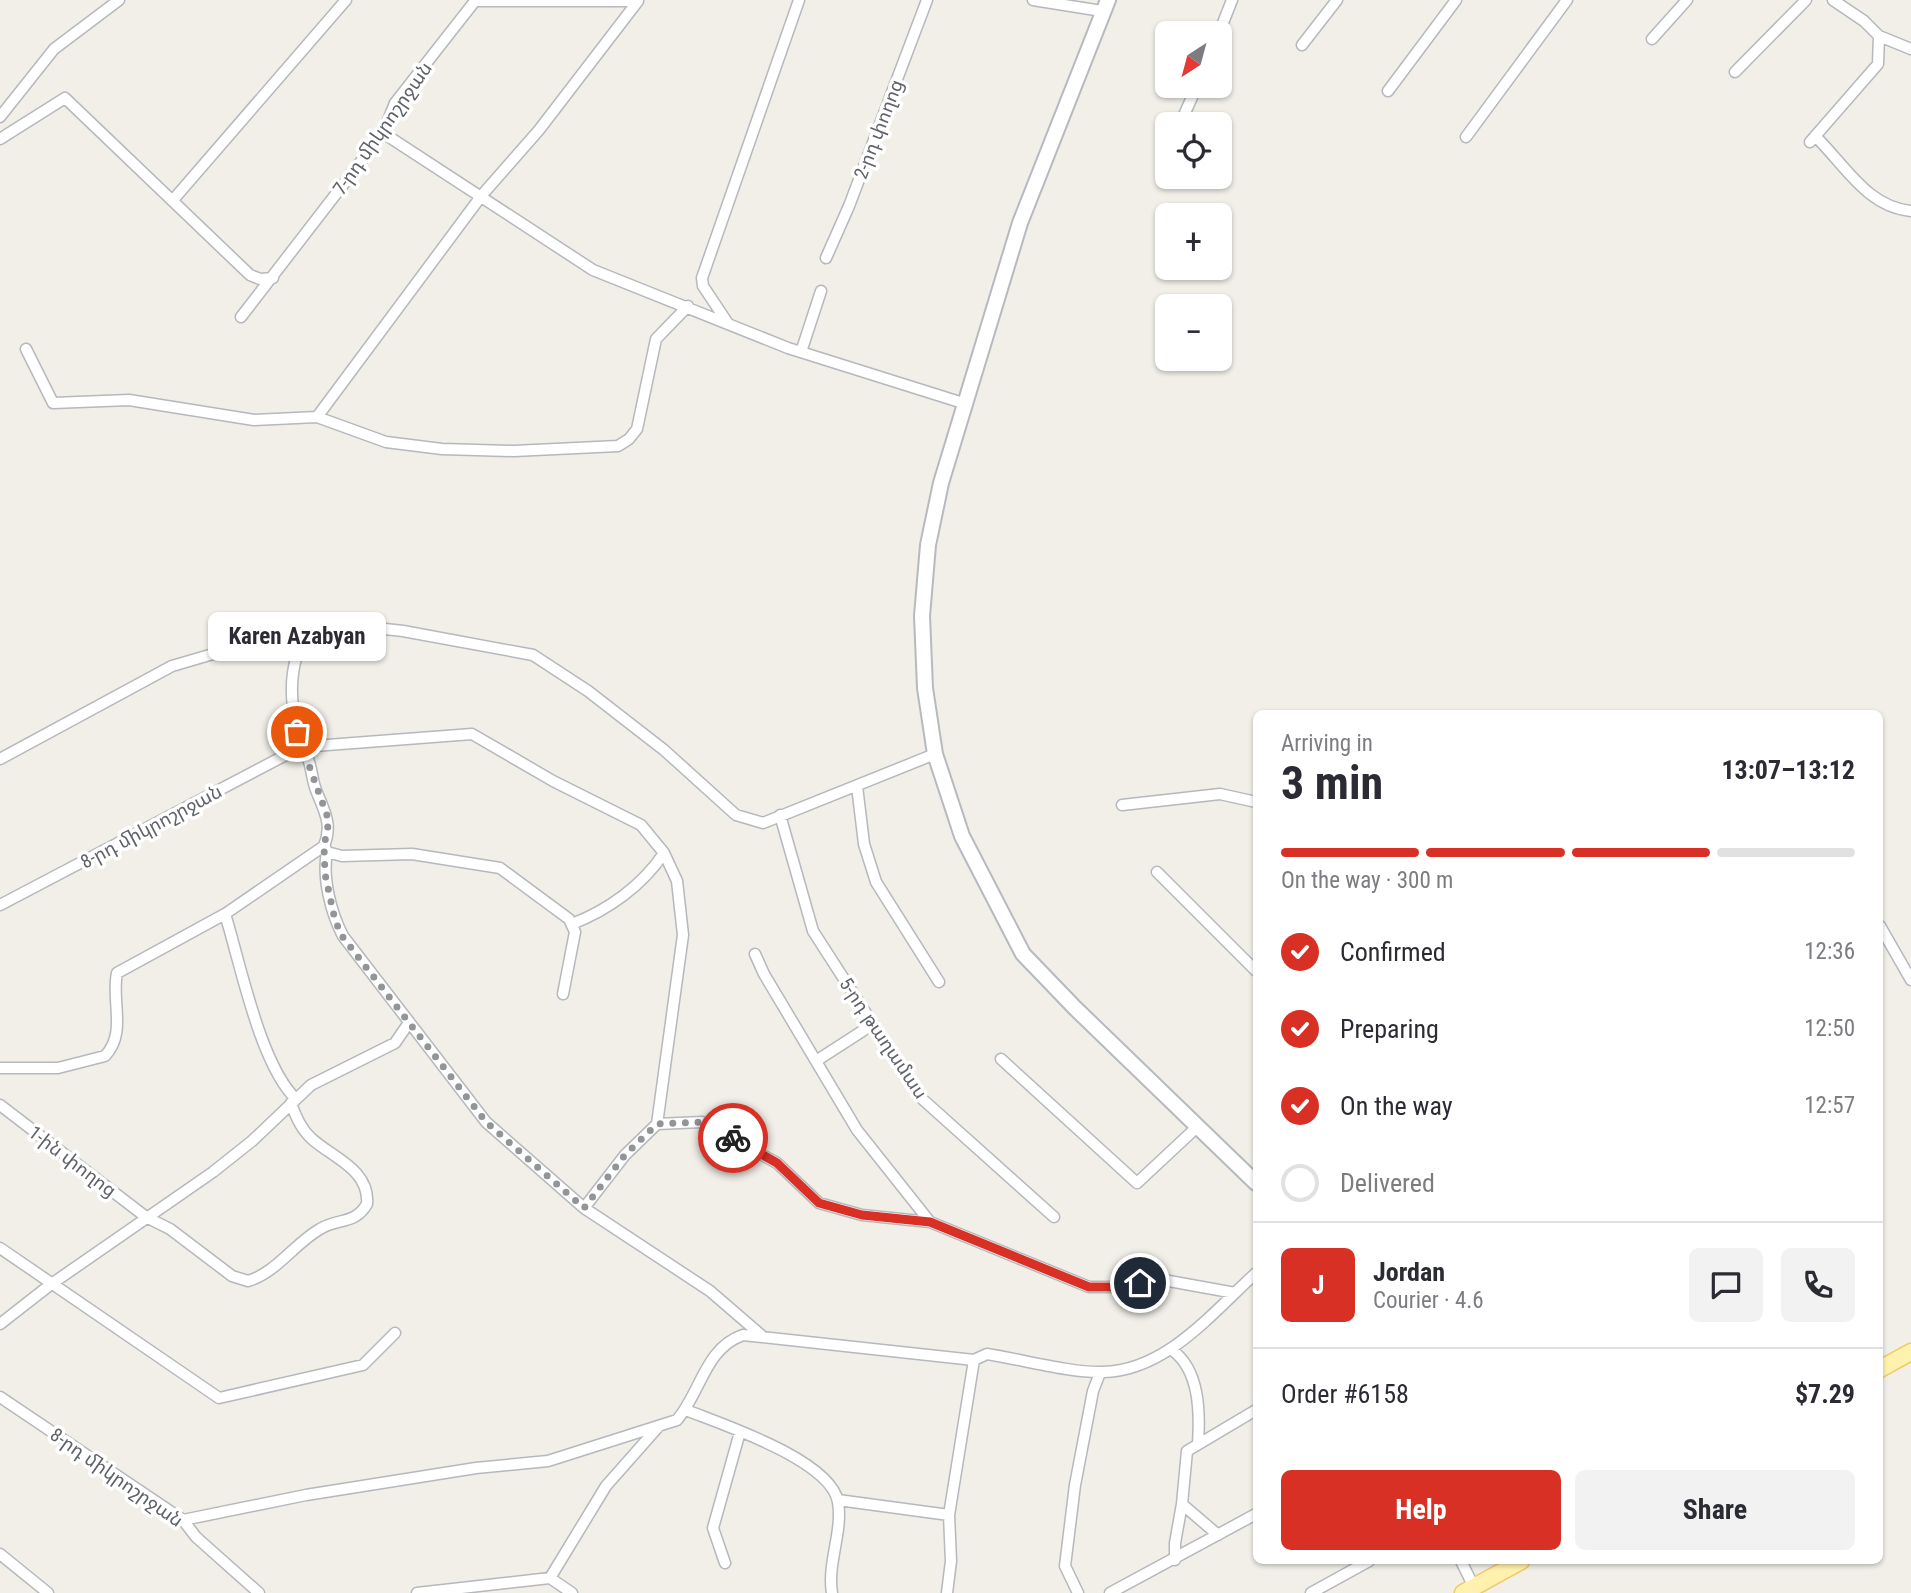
<!DOCTYPE html>
<html lang="en">
<head>
<meta charset="utf-8">
<style>
	:root { --surface:#fff; --page:#f2f2f3; --text:#2b2b33; --muted:#7c7c81; --line:#e1e1e2; --accent:#d93025 }
	body { margin:0; font-family:"Roboto Condensed","Noto Sans Armenian",sans-serif; background:var(--page); color:var(--text); height:100vh; display:flex; flex-direction:column; font-size:26px; white-space:nowrap }
	* { box-sizing:border-box; margin:0 }
	p { font-size:23px; color:var(--muted) }
	.icon { flex:none; width:38px; height:38px; fill:none; stroke:currentColor; stroke-width:2; stroke-linecap:round; stroke-linejoin:round }
	.map { position:relative; flex:1; overflow:hidden }
	.side { position:absolute; left:1253px; top:710px; width:630px; height:854px; display:flex; flex-direction:column; background:var(--surface); border-radius:10px; box-shadow:0 2px 5px #0004 }
	.side>* { flex:none }
	.needle { width:46px; rotate:216deg }
	.controls { position:absolute; left:1155px; top:21px; display:grid; gap:14px }
	.controls a { display:grid; place-items:center; width:77px; height:77px; border-radius:10px; background:var(--surface); box-shadow:0 2px 5px #0004; font-size:35px }
	.pin { position:absolute; display:grid; place-items:center; width:60px; height:60px; color:#fff; margin:-30px; border:4px solid #fff; border-radius:50%; box-shadow:0 2px 7px #0007 }
	.courier { position:absolute; display:grid; place-items:center; width:70px; height:70px; margin:-35px; border:5px solid #d93025; border-radius:50%; background:#fff; color:#222; box-shadow:0 2px 9px #0007 }
	.bubble { position:absolute; height:49px; border-radius:10px; background:var(--surface); box-shadow:0 2px 5px #0004; font-size:23px; font-weight:700; line-height:49px; text-align:center }
	.headline em { font-style:normal; font-weight:700 }
	.headline div { display:flex; flex-direction:column-reverse }
	.headline { display:flex; align-items:center; justify-content:space-between; height:119px; padding:0 28px }
	h1 { font-size:46px; font-weight:700; line-height:52px }
	.bar { display:grid; grid-template-columns:repeat(4,1fr); gap:10px 7px; align-content:center; height:84px; padding:0 28px }
	.bar i { height:9px; border-radius:5px; background:var(--line) }
	.bar .selected { background:var(--accent) }
	.bar p { grid-column:span 4 }
	.line { display:flex; align-items:center; gap:18px; padding:0 28px; border-top:2px solid var(--line) }
	.line div { flex:1 }
	.round { display:grid; place-items:center; flex:none; width:74px; height:74px; border-radius:10px; background:var(--page) }
	ol { padding:0 28px; list-style:none }
	li { display:flex; align-items:center; gap:21px; height:77px }
	li p { margin-inline-start:auto }
	li .icon { padding:7px; border-radius:50%; background:var(--accent); color:#fff; stroke-width:4 }
	li:last-child { color:var(--muted) }
	li i { width:38px; height:38px; border:4px solid var(--line); border-radius:50% }
	.action { display:flex; gap:14px; margin-top:auto; padding:14px 28px }
	.action a { flex:1; height:80px; border-radius:10px; background:var(--accent); color:#fff; font-size:28px; font-weight:700; line-height:80px; text-align:center }
	.action a+a { background:var(--page); color:var(--text) }
	.map>svg:first-child { display:block }
	.lines { fill:none; stroke-linecap:round; stroke-linejoin:round }
	.street-casing { stroke:#b5b8bc; stroke-width:13 }
	.secondary-casing { stroke:#b6babf; stroke-width:18 }
	.primary-casing { stroke:#f2c960; stroke-width:19 }
	.street { stroke:#fff; stroke-width:10 }
	.secondary { stroke:#fff; stroke-width:14 }
	.primary { stroke:#fff2af; stroke-width:16 }
	.done { stroke:#929495; stroke-width:7; stroke-dasharray:0 12.6 }
	.route { stroke:#d93025; stroke-width:9 }
	.labels { text-anchor:middle; stroke-width:7; stroke-linejoin:round; paint-order:stroke }
	.street-label { font-size:19px; fill:#5f6368; stroke:#fff }
</style>
</head>
<body>
<div class="map">
<svg width="1911" height="1593" viewBox="0 0 1911 1593">
	<rect width="100%" height="100%" fill="#f1efe8"/>
	<g class="lines">
		<defs>
			<path id="street" d="M1033,0L1102,11
				M1833,0L1864,21L1879,36L1911,49
				M1219,33L1232,0
				M1652,39L1687,0
				M1302,45L1337,0
				M1735,72L1806,0
				M1388,91L1456,0
				M0,117L54,49L119,0
				M1180,124L1197,86
				M383,133L593,270L788,348L963,403
				M1815,136C1845,165 1867,207 1911,211
				M1466,137L1567,0
				M0,139L65,98L250,275L260,279L273,278
				M1810,142L1878,64L1879,36
				M173,200L346,0
				M826,258L849,206L927,0
				M241,317L383,133L395,103L475,1H638L539,130L482,195L317,417
				M727,322L703,286L702,278L799,0
				M26,349L53,403L129,400L254,420L317,417L386,442L442,449L514,451L618,446L629,439L637,429L656,339L688,306
				M801,352L821,291
				M0,759L172,666L312,625L332,623L403,631L533,655L588,691L664,750L736,815L763,823L935,754
				M857,786L864,844L876,882L939,982
				M1122,805L1220,794L1256,802
				M780,815L813,931L920,1097L1054,1217
				M325,847L327,852L342,856L412,854L500,868L569,919L575,932L563,994
				M327,852C322,878 331,913 343,936L486,1122L584,1208L710,1291L761,1335
				M1157,872L1256,971
				M0,905L301,747L472,734L553,781L641,825L664,853L677,881L683,935L657,1124
				M225,914C240,962 260,1065 296,1099
				M572,924C608,910 642,886 664,853
				M1880,926L1911,980
				M755,954L764,974L857,1130L930,1222
				M1001,1059L1137,1183L1197,1127
				M816,1061L864,1030L870,1019
				M0,1068H58L105,1056C127,1033 111,1001 117,973L225,914L324,846C333,824 324,811 316,790C312,780 312,769 308,759C289,715 283,668 311,626
				M0,1105L146,1217L170,1229L232,1276L248,1281C276,1273 295,1243 320,1229C337,1218 355,1225 367,1204C370,1169 331,1157 311,1138C301,1129 295,1115 291,1103
				M584,1208L625,1155L657,1124L702,1122L777,1163L819,1203L862,1215L930,1222L1089,1287H1123L1158,1279L1235,1293
				M0,1248L219,1398L363,1365L395,1333
				M0,1324L50,1285L213,1172L252,1141L311,1085L395,1043L408,1024
				M1172,1350C1200,1370 1200,1413 1198,1444
				M0,1397L183,1520L196,1537L259,1593
				M686,1410C721,1424 831,1460 838,1502C843,1532 827,1563 832,1593
				M838,1500L949,1515
				M183,1520L306,1495L476,1468L548,1461L677,1420C701,1392 705,1348 743,1335L974,1360
				M1218,1535L1182,1504L1187,1451L1256,1410
				M0,1554L48,1593
				M1175,1560V1543L1182,1504
				M1461,1561L1474,1587
				M725,1563L713,1528L740,1432
				M550,1578L606,1486L659,1426
				M417,1593L550,1578L572,1593
				M947,1593L951,1561L949,1515L974,1360L987,1354C1020,1359 1070,1373 1103,1372C1166,1371 1213,1312 1256,1273
				M1078,1593L1065,1566L1075,1485L1093,1391L1100,1373
				M1110,1593L1256,1514
				M1311,1593L1369,1561"/>
			<path id="secondary" d="M1108,0L1020,223L941,483L928,545L922,616L925,688L935,754L962,836L1023,954L1075,1008L1256,1183"/>
			<path id="primary" d="M1880,1369L1911,1352
				M1463,1593L1521,1561"/>
		</defs>
		<!-- street casing -->
		<use href="#street" class="street-casing"/>
		<!-- secondary casing -->
		<use href="#secondary" class="secondary-casing"/>
		<!-- primary casing -->
		<use href="#primary" class="primary-casing"/>
		<!-- street -->
		<use href="#street" class="street"/>
		<!-- secondary -->
		<use href="#secondary" class="secondary"/>
		<!-- primary -->
		<use href="#primary" class="primary"/>
	</g>
	<g class="lines">
		<!-- done -->
		<path class="done" d="M297,732L329,821L324,846L325,874L335,920L342,936L486,1122L584,1208L625,1155L657,1124L702,1122L733,1138"/>
		<!-- route -->
		<path class="route" d="M733,1138L777,1163L819,1203L862,1215L930,1222L1089,1287H1123L1140,1283"/>
	</g>
	<g class="labels">
		<!-- street labels -->
		<g class="street-label">
			<text transform="translate(382 128) rotate(-55)" y="7">7-րդ միկրոշրջան</text>
			<text transform="translate(878 129) rotate(-69)" y="7">2-րդ փողոց</text>
			<text transform="translate(151 826) rotate(-28)" y="7">8-րդ միկրոշրջան</text>
			<text transform="translate(884 1038) rotate(56)" y="7">5-րդ թաղամաս</text>
			<text transform="translate(73 1161) rotate(37)" y="7">1-ին փողոց</text>
			<text transform="translate(117 1477) rotate(35)" y="7">8-րդ միկրոշրջան</text>
		</g>
	</g>
</svg>
<div class="controls">
<a><svg class="needle" viewBox="-14 -14 28 28"><path d="M0-13l5 13h-10z" fill="#e53935"/><path d="M0 13l5-13h-10z" fill="#7c7c81"/></svg></a>
<a><svg class="icon" aria-label="locate" viewBox="0 0 24 24"><circle cx="12" cy="12" r="6"/><path d="M12 2v4M12 18v4M2 12h4M18 12h4"/></svg></a>
<a>+</a>
<a>−</a>
</div>
<div class="pin" style="left:297px;top:732px;background:#ea580c"><svg class="icon" aria-label="bag" viewBox="0 0 24 24"><path d="M5 8h14l-1 12H6zM9 8a3 3 0 0 1 6 0"/></svg></div>
<div class="pin" style="left:1140px;top:1283px;background:#1f2937"><svg class="icon" aria-label="home" viewBox="0 0 24 24"><path d="M3 11l9-7 9 7M6 9v11h12V9"/></svg></div>
<div class="courier" style="left:733px;top:1138px"><svg class="icon" aria-label="bike" viewBox="0 0 24 24"><circle cx="6" cy="16" r="4"/><circle cx="18" cy="16" r="4"/><path d="M6 16l4-8h5l3 8M10 8l3 8H6M13 5h3"/></svg></div>
<div class="bubble" style="left:208px;top:612px;width:178px">Karen Azabyan</div>
<section class="side">
<div class="headline"><div><h1>3 min</h1><p>Arriving in</p></div><em>13:07–13:12</em></div>
<div class="bar"><i class="selected"></i><i class="selected"></i><i class="selected"></i><i></i><p>On the way · 300 m</p></div>
<ol>
<li><svg class="icon" aria-label="check" viewBox="0 0 24 24"><path d="M5 12l5 5 9-10"/></svg>Confirmed<p>12:36</p></li>
<li><svg class="icon" aria-label="check" viewBox="0 0 24 24"><path d="M5 12l5 5 9-10"/></svg>Preparing<p>12:50</p></li>
<li><svg class="icon" aria-label="check" viewBox="0 0 24 24"><path d="M5 12l5 5 9-10"/></svg>On the way<p>12:57</p></li>
<li><i></i>Delivered</li>
</ol>
<div class="line" style="height:126px"><b class="round" style="background:var(--accent);color:#fff">J</b><div><b>Jordan</b><p>Courier · 4.6</p></div><a class="round"><svg class="icon" aria-label="chat" viewBox="0 0 24 24"><path d="M4 5h16v11H9l-5 4z"/></svg></a><a class="round"><svg class="icon" aria-label="phone" viewBox="0 0 24 24"><path d="M5 4h4l2 5-3 2q2 4 5 5l2-3 5 2v4C11 20 4 13 5 4z"/></svg></a></div>
<div class="line" style="height:91px"><div>Order #6158</div><b>$7.29</b></div>
<div class="action"><a>Help</a><a>Share</a></div>
</section>
</div>
</body>
</html>
